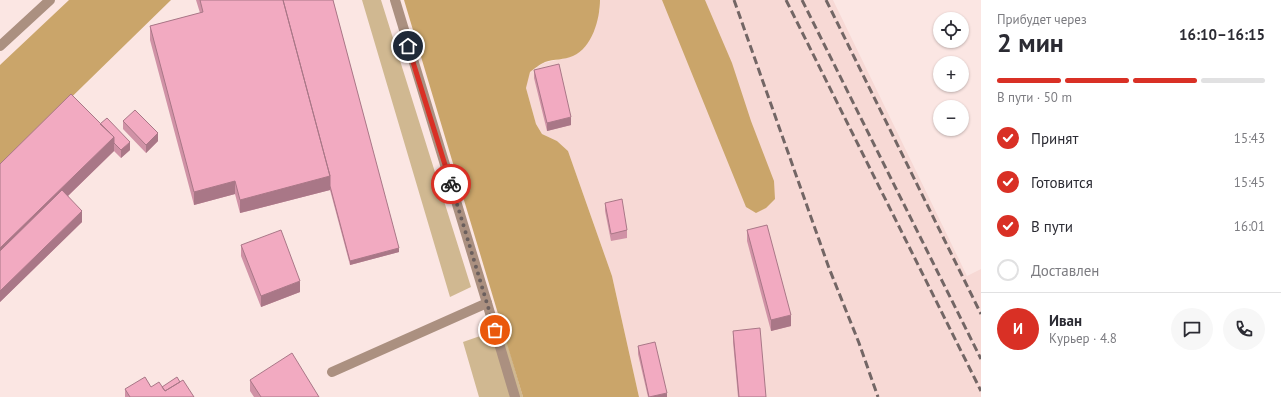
<!DOCTYPE html>
<html lang="ru">
<head>
<meta charset="utf-8">
<style>
	:root { --surface:#fff; --page:#f7f7f7; --text:#2b2b33; --muted:#7c7c81; --line:#e1e1e2; --accent:#d93025 }
	body { margin:0; font-family:"PT Sans",sans-serif; background:var(--page); color:var(--text); height:100vh; display:flex; flex-direction:column; font-size:15px; white-space:nowrap }
	* { box-sizing:border-box; margin:0 }
	p { font-size:13px; color:var(--muted) }
	.icon { flex:none; width:22px; height:22px; fill:none; stroke:currentColor; stroke-width:2; stroke-linecap:round; stroke-linejoin:round }
	.map { position:relative; flex:1; overflow:hidden }
	.sheet { display:flex; flex-direction:column; background:var(--surface); width:300px }
	.sheet>* { flex:none }
	.tools { position:absolute; left:933px; top:12px; display:grid; gap:8px }
	.tools a { display:grid; place-items:center; width:36px; height:36px; border-radius:50%; background:var(--surface); box-shadow:0 1px 3px #0004; font-size:20px }
	.pin { position:absolute; display:grid; place-items:center; width:34px; height:34px; color:#fff; margin:-17px; border:2px solid #fff; border-radius:50%; box-shadow:0 1px 4px #0007 }
	.courier { position:absolute; display:grid; place-items:center; width:40px; height:40px; margin:-20px; border:3px solid #d93025; border-radius:50%; background:#fff; color:#222; box-shadow:0 1px 5px #0007 }
	.headline em { font-style:normal; font-weight:800 }
	.headline div { display:flex; flex-direction:column-reverse }
	.headline { display:flex; align-items:center; justify-content:space-between; height:68px; padding:0 16px }
	h1 { font-size:26px; font-weight:800; line-height:30px }
	.bar { display:grid; grid-template-columns:repeat(4,1fr); gap:6px 4px; align-content:center; height:48px; padding:0 16px }
	.bar i { height:5px; border-radius:3px; background:var(--line) }
	.bar .current { background:var(--accent) }
	.bar p { grid-column:span 4 }
	.line { display:flex; align-items:center; gap:10px; padding:0 16px; border-top:1px solid var(--line) }
	.line div { flex:1 }
	.round { display:grid; place-items:center; flex:none; width:42px; height:42px; border-radius:21px; background:var(--page) }
	ol { padding:0 16px; list-style:none }
	li { display:flex; align-items:center; gap:12px; height:44px }
	li p { margin-inline-start:auto }
	li .icon { padding:4px; border-radius:50%; background:var(--accent); color:#fff; stroke-width:4 }
	li:last-child { color:var(--muted) }
	li i { width:22px; height:22px; border:2px solid var(--line); border-radius:50% }
	main { display:flex; flex:1; min-height:0 }
	.map>svg:first-child { display:block }
	.built { fill:#f7d9d5 }
	.green { fill:#d0b891 }
	.forest { fill:#caa56a }
	.lines { fill:none; stroke-linecap:round; stroke-linejoin:round }
	.service { stroke:#ab9080; stroke-width:10 }
	.minor { stroke:#ab9080; stroke-width:10 }
	.rail { stroke:#736665; stroke-width:3; stroke-dasharray:8 4; stroke-linecap:butt }
	.wall { fill:#d092a6 }
	.shaded-wall { fill:#a97787 }
	.building { fill:#f2aac1; stroke:#a97787 }
	.done { stroke:#6b5f5d; stroke-width:4; stroke-dasharray:0 7.2 }
	.route { stroke:#d93025; stroke-width:5 }
</style>
</head>
<body>
<main>
<div class="map">
<svg width="981" height="397" viewBox="0 0 981 397">
	<rect width="100%" height="100%" fill="#fbe6e3"/>
	<!-- built -->
	<path class="built" d="M600,0H833L967,276L981,269V397H639L612,276L568,151L557,141L542,134L536,124L526,88L529,72L544,63L573,56L600,10Z"/>
	<!-- green -->
	<path class="green" d="M362,0H381L471,287L450,297Z
		M503,328L523,397H479L463,342Z"/>
	<!-- forest -->
	<path class="forest" d="M69,0H171L0,167V65Z
		M404,0H600C600,19 592,48 573,56C564,60 554,59 545,62C540,64 534,69 530,72L526,88L536,124L542,134L557,141L568,151L612,276L639,397H523Z
		M662,0H705L732,63L751,121L774,181L775,199L766,208L756,213L746,207Z"/>
	<g class="lines">
		<!-- service -->
		<path class="service" d="M0,46L50,0
			M487,303L515,397"/>
		<!-- minor -->
		<path class="minor" d="M332,372L487,303L395,0"/>
		<!-- rail -->
		<path class="rail" d="M734,0L829,268L859,343L878,397
			M786,0L981,391
			M802,0L981,359
			M826,0L981,314"/>
	</g>
	<!-- wall -->
	<path class="wall" d="M196,0H333L399,252L350,265L330,190L240,213L235,194L194,205L150,40V26L200,13Z
		M534,70L571,125L547,131L534,78Z
		M123,121L158,141L146,153L123,129Z
		M100,124L130,150L121,158L114,151L68,196L82,222L0,302V164Z
		M605,203L627,230V238L611,241L605,211Z
		M747,230L791,326L771,331L747,241Z
		M241,245L300,292L261,307L241,256Z
		M733,331L766,397H738L733,342Z
		M638,346L667,397H648L638,354Z
		M250,380L319,397H254L250,391Z
		M180,382L194,397H125V389L151,387H162Z"/>
	<!-- shaded-wall -->
	<path class="shaded-wall" d="M571,117V125L547,131V123Z
		M158,133V141L146,153V145Z
		M114,137V151L0,262V248Z
		M130,142V150L121,158V150Z
		M330,176V190L240,213V200Z
		M235,181V194L194,205V192Z
		M82,211V222L0,302V291Z
		M399,248V252L350,265V261Z
		M300,281V292L261,307V296Z
		M791,315V326L771,331V320Z
		M667,393V397H649Z"/>
	<!-- building -->
	<path class="building" d="M200,0H283L330,176L240,200L235,181L194,192L150,26L203,12Z
		M283,0H333L399,248L350,261L330,186V176Z
		M559,64L571,117L547,123L534,70Z
		M71,94L114,137L0,248V164Z
		M135,110L158,133L146,145L123,121Z
		M107,118L130,142L121,150L114,143V137L100,124Z
		M62,190L82,211L0,291V251Z
		M622,199L627,230L611,234L605,203Z
		M767,225L791,315L771,320L747,230Z
		M281,230L300,281L261,296L241,245Z
		M760,328L766,397H739L733,331Z
		M655,342L667,393L649,397L638,346Z
		M292,353L319,397H261L250,380Z
		M145,377L151,387L159,382L165,391L183,380L194,397H130L125,389Z
		M177,377L180,382L165,391L162,387Z"/>
	<g class="lines">
		<!-- done -->
		<path class="done" d="M451,184L495,330"/>
		<!-- route -->
		<path class="route" d="M408,46L451,184"/>
	</g>
</svg>
<div class="tools">
<a><svg class="icon" aria-label="locate" viewBox="0 0 24 24"><circle cx="12" cy="12" r="6"/><path d="M12 2v4M12 18v4M2 12h4M18 12h4"/></svg></a>
<a>+</a>
<a>−</a>
</div>
<div class="pin" style="left:495px;top:330px;background:#ea580c"><svg class="icon" aria-label="bag" viewBox="0 0 24 24"><path d="M5 8h14l-1 12H6zM9 8a3 3 0 0 1 6 0"/></svg></div>
<div class="pin" style="left:408px;top:46px;background:#1f2937"><svg class="icon" aria-label="home" viewBox="0 0 24 24"><path d="M3 11l9-7 9 7M6 9v11h12V9"/></svg></div>
<div class="courier" style="left:451px;top:184px"><svg class="icon" aria-label="bike" viewBox="0 0 24 24"><circle cx="6" cy="16" r="4"/><circle cx="18" cy="16" r="4"/><path d="M6 16l4-8h5l3 8M10 8l3 8H6M13 5h3"/></svg></div>
</div>
<section class="sheet">
<div class="headline"><div><h1>2 мин</h1><p>Прибудет через</p></div><em>16:10–16:15</em></div>
<div class="bar"><i class="current"></i><i class="current"></i><i class="current"></i><i></i><p>В пути · 50 m</p></div>
<ol>
<li><svg class="icon" aria-label="check" viewBox="0 0 24 24"><path d="M5 12l5 5 9-10"/></svg>Принят<p>15:43</p></li>
<li><svg class="icon" aria-label="check" viewBox="0 0 24 24"><path d="M5 12l5 5 9-10"/></svg>Готовится<p>15:45</p></li>
<li><svg class="icon" aria-label="check" viewBox="0 0 24 24"><path d="M5 12l5 5 9-10"/></svg>В пути<p>16:01</p></li>
<li><i></i>Доставлен</li>
</ol>
<div class="line" style="height:72px"><b class="round" style="background:var(--accent);color:#fff">И</b><div><b>Иван</b><p>Курьер · 4.8</p></div><a class="round"><svg class="icon" aria-label="chat" viewBox="0 0 24 24"><path d="M4 5h16v11H9l-5 4z"/></svg></a><a class="round"><svg class="icon" aria-label="phone" viewBox="0 0 24 24"><path d="M5 4h4l2 5-3 2q2 4 5 5l2-3 5 2v4C11 20 4 13 5 4z"/></svg></a></div>
</section>
</main>
</body>
</html>
